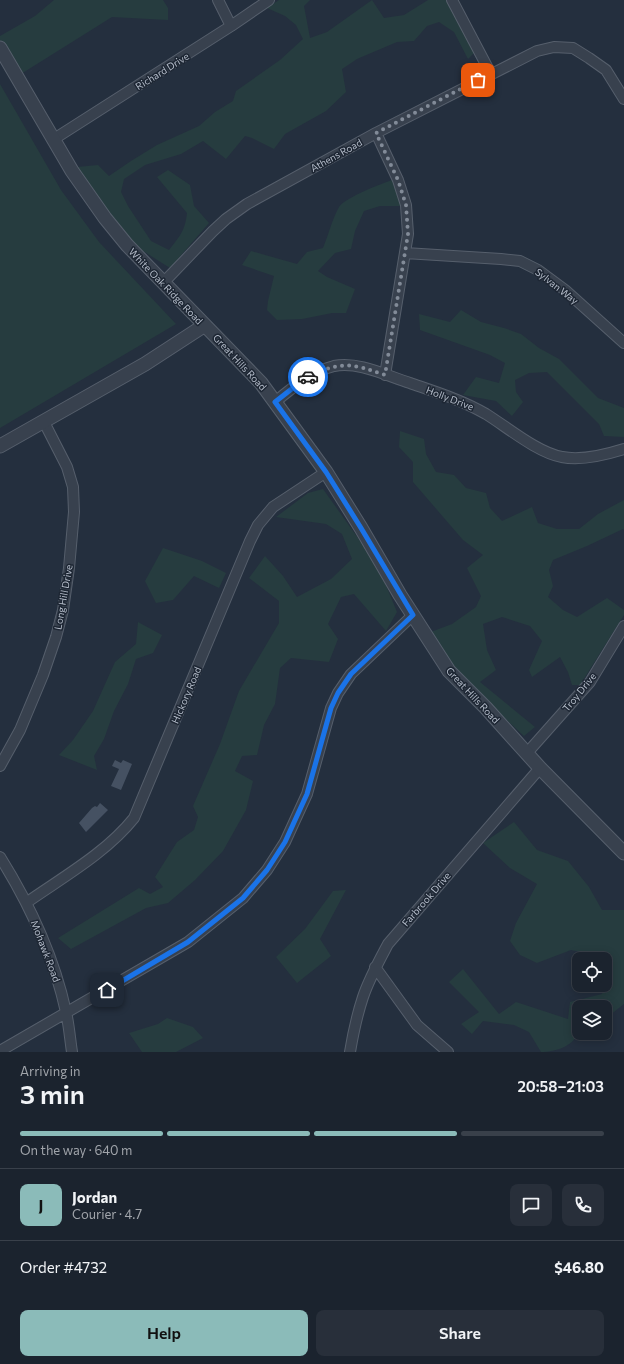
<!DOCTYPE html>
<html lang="en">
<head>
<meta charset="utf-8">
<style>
	:root { --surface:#1b232e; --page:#282f3a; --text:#f1f3f6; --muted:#a0a4aa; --line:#39404a; --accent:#8bbbb9 }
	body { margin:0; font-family:Commissioner,sans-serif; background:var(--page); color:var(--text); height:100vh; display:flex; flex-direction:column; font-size:15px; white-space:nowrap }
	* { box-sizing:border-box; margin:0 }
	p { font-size:13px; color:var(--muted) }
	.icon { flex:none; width:22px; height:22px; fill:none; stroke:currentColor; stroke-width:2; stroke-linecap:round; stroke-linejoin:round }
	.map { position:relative; height:1052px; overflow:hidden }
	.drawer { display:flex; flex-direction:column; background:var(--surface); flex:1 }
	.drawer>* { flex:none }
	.controls { position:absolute; left:572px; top:952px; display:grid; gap:8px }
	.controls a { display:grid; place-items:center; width:40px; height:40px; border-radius:8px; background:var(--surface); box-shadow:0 2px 10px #0003,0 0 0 1px var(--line); font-size:20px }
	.pin { position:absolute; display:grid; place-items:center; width:34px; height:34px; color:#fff; margin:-17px; border-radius:8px; box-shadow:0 2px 6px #0006 }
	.courier { position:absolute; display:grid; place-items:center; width:40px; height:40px; margin:-20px; border:3px solid #1a73e8; border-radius:50%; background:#fff; color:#222; box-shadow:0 1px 5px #0007 }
	.summary em { font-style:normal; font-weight:600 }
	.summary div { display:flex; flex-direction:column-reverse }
	.summary { display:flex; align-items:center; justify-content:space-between; height:68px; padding:0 20px }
	h1 { font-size:26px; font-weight:600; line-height:30px }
	.bar { display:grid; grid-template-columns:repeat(4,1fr); gap:6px 4px; align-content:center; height:48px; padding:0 20px }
	.bar i { height:5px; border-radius:3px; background:var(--line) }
	.bar .current { background:var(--accent) }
	.bar p { grid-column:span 4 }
	.line { display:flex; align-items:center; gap:10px; padding:0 20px; border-top:1px solid var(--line) }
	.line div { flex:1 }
	.round { display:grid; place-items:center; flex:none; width:42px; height:42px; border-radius:8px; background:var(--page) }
	.cta { display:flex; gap:8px; margin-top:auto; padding:8px 20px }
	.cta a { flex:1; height:46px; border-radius:8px; background:var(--accent); color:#111; font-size:16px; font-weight:600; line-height:46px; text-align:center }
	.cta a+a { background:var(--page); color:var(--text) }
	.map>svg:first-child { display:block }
	.green { fill:#263c3f }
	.building { fill:#455162 }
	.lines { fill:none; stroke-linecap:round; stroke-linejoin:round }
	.minor-casing { stroke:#565f6c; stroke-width:12 }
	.tertiary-casing { stroke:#565f6c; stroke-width:15 }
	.minor { stroke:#38414e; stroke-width:10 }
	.tertiary { stroke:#38414e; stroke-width:13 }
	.done { stroke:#828b98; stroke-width:4; stroke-dasharray:0 7.2 }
	.route { stroke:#1a73e8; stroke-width:5 }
	.labels { text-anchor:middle; stroke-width:3; stroke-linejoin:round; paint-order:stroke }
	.street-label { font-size:10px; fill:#b4bcc9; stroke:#1d2633 }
</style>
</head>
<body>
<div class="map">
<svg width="624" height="1052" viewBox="0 0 624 1052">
	<rect width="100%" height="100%" fill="#242f3e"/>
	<!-- green -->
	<path class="green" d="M54,0H163L168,8V20L112,17L21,74L0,44V36L35,16Z
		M279,0H310L304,6L310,38L327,32L372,0L384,18L404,15L428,0H447L476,51L468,59L454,32L439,22L427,26L414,41L397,42L357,59L342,69L346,92L326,111L285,134L274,149L252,138L245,136L226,159L203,141L181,154L145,165L124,179L121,192L128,206L151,241L169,250C180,236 185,231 187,213L157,177L168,170L190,185L194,206L209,223L170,268L132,244L107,211L77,167L98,165L109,176L131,161L157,145L199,126L215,112L233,101L236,91L280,60L303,39L296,25L285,16L267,8Z
		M0,84L61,190L99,242L176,324L0,428Z
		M395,179L401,206H380L364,211L355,231L351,249L335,253L318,271L327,277L355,289L346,313H332L302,319L277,320L267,310L268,301L274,276L242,265L251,251L297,264L307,252L323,248C328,236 333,217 339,207C346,197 383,183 395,179Z
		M461,310L481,322L504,328L521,334L539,348L559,359L598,398L624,408V437L604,436L599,424L547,372L529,373L515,380L516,392L523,402L512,416L496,401L463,395L476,377L499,383L505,363L490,355L420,330L419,314L450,322Z
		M400,431L424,439L426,454L436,472L454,475L466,488L486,493L490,508L502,521L532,507L538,523L557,529H579L598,514L624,500V530L623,529L587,546L553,560L549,570L553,586L548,597L563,610L577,617L607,598L624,610V615L580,685H572L568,672L560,657L532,677L529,670L542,641L530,626L502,617L483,624L487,650L496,670L480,682L535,727L524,736L459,676L428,633L452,624L476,607L481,596L467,568L483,555L463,540L413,482V462L399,447Z
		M323,489L378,566L397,612L386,631L354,594L341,597L328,624L338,639L329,662L291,658L280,668L275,704L264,725L257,755L242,756L235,771L253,781L246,810L223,851L195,880L168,903L146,908L71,949L58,938L139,888L150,894L163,887L155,877L177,842L194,830L198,817L193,806L220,744L239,691L279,623V601L249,578L265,556L283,576L297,597L331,579L352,559L342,534L326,524L276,517L308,493Z
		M163,548L202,561L226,573L219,588L194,576L173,600L156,603L145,581Z
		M138,622L162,635L153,653L136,659L128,684L114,711L104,739L94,756L97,770L59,755L73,740L93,711L115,662L136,644Z
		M514,822L537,850L568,861L589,887L602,910H624V1004L605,1019V1007H579C579,1014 580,1023 579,1030C575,1046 556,1052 541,1052L529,1032L514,1025L483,1021L472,1034L461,1024L479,1012L449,982L463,969L499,1014L516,1002L568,1019L570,1002L602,994L603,985H605V959H597L591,954L571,950L537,963L520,955L510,941L516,923L537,884L510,868L483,843Z
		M346,890L320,939L331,956L297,983L276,957L305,929L333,891Z
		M167,1018L193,1027L203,1038L176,1052H142L129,1033L158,1024Z"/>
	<!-- building -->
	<path class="building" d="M115,760L121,763L123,760L132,764L121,790L111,786L119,769L112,766Z
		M100,803L108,810L86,832L79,823L92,808L95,806L97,807Z"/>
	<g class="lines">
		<defs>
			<path id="minor" d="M218,0L231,26
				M452,0L491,74
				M376,133L398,180L406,205L408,234L385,375
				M54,139L231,26L269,0
				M405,253L501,259L520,261L538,270L565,290L624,343
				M163,283L213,231L226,219L247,204L376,133L537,51L554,47L573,48L589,58L606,70L624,99
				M275,402C293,387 311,372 334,366C359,361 387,376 410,383C436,392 462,400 486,414C507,427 538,453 562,457C582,461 605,455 624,449
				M527,753L590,682L624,626
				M0,766L20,730L43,675L56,637L63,610L69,568L74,512L73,487L67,467L44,422
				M0,857C30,905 54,957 66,1012C69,1025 70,1039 72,1052
				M26,903C63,877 106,853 134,818L250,541L258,525L273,507L326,472
				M375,967L417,1025L448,1052
				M0,1051L188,942L243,898L267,870L285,842L307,794L331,708L338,693L351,674L413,615
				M350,1052C353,1034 357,1015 363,997C369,979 379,961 388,944L540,768"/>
			<path id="tertiary" d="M0,48L72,171L105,218L127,245L261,383L326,472L361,528L400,595L449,671L486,708L540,768L624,853
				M0,446L145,364L205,325"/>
		</defs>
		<!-- minor casing -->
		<use href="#minor" class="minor-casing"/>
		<!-- tertiary casing -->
		<use href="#tertiary" class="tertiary-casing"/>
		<!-- minor -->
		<use href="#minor" class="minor"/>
		<!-- tertiary -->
		<use href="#tertiary" class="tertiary"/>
	</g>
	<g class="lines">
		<!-- done -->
		<path class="done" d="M308,377C341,361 351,363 385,375L408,234L406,205L398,180L376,133L478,80"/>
		<!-- route -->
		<path class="route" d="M107,990L188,942L243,898L267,870L285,842L307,794L331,708L338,693L351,674L413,615L361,528L326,472L275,402L298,384L308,377"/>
	</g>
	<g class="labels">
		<!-- street labels -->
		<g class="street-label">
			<text transform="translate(162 71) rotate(-32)" y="4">Richard Drive</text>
			<text transform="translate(336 155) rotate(-29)" y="4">Athens Road</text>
			<text transform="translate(166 286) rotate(46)" y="4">White Oak Ridge Road</text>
			<text transform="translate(557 286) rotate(38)" y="4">Sylvan Way</text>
			<text transform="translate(240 362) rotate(47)" y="4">Great Hills Road</text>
			<text transform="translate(450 398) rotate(21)" y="4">Holly Drive</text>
			<text transform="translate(63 597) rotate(-80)" y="4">Long Hill Drive</text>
			<text transform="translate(579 692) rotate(-51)" y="4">Troy Drive</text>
			<text transform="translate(186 695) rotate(-67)" y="4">Hickory Road</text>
			<text transform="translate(473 695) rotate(47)" y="4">Great Hills Road</text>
			<text transform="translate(426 899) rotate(-49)" y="4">Farbrook Drive</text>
			<text transform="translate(46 951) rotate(69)" y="4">Mohawk Road</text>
		</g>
	</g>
</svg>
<div class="controls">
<a><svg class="icon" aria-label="locate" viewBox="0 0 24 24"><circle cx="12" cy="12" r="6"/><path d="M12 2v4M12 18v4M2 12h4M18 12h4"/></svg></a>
<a><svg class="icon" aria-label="layers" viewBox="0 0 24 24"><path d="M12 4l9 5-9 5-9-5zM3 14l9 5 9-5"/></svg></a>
</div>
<div class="pin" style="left:478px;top:80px;background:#ea580c"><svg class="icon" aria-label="bag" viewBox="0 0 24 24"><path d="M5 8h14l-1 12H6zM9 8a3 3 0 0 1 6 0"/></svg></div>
<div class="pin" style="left:107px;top:990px;background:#1f2937"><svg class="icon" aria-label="home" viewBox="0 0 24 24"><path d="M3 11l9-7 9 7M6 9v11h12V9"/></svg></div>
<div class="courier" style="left:308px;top:377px"><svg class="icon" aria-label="car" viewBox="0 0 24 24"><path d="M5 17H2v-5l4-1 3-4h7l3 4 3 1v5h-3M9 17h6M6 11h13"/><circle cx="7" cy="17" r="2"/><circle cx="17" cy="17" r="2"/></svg></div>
</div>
<section class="drawer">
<div class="summary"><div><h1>3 min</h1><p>Arriving in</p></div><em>20:58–21:03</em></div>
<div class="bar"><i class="current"></i><i class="current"></i><i class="current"></i><i></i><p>On the way · 640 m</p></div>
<div class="line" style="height:72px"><b class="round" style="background:var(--accent);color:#111">J</b><div><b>Jordan</b><p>Courier · 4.7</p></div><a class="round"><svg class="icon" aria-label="chat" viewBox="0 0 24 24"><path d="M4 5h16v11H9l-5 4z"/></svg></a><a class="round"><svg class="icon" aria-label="phone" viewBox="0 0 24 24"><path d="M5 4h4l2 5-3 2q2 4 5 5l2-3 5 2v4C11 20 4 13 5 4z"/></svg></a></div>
<div class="line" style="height:52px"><div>Order #4732</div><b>$46.80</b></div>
<div class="cta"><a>Help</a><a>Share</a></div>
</section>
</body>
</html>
